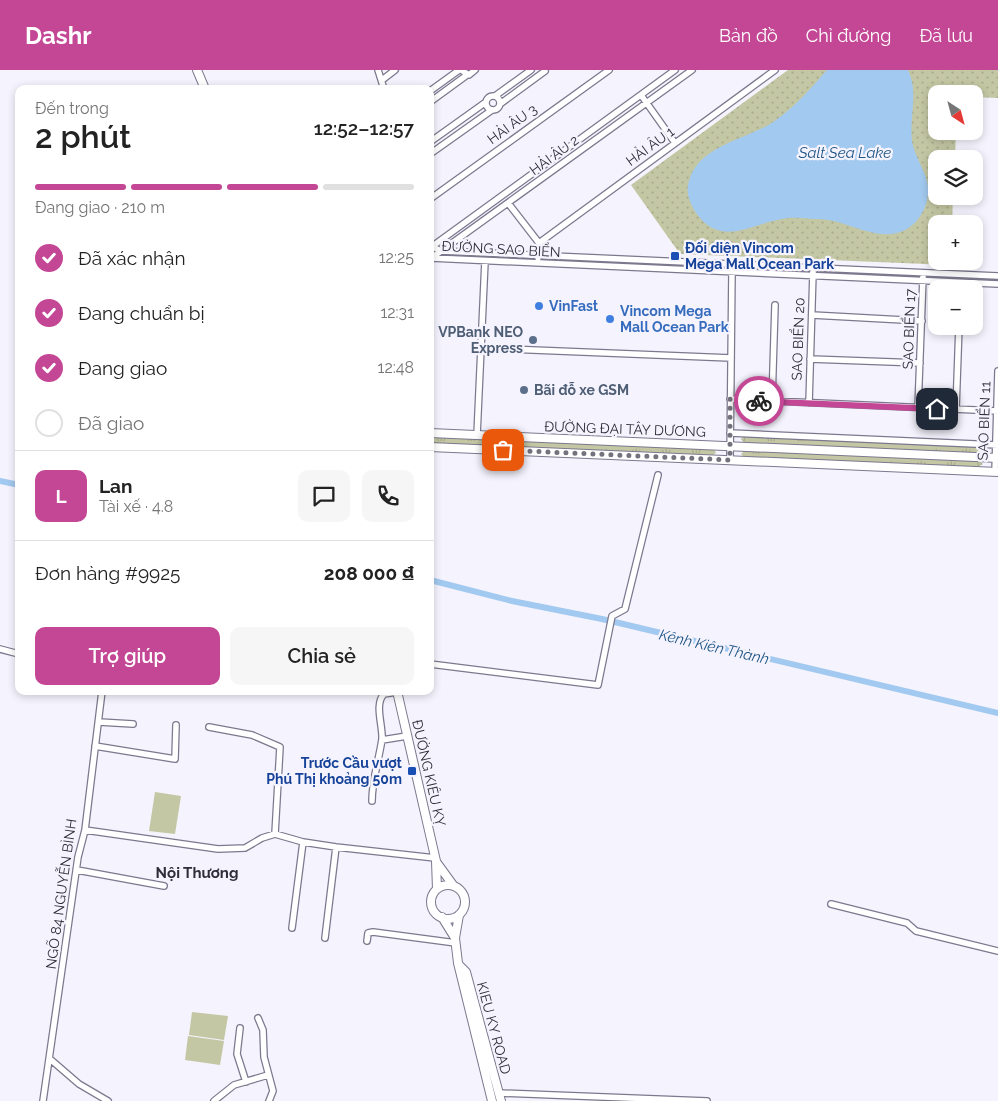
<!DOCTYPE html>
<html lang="vi">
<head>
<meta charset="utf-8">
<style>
	:root { --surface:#fff; --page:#f6f6f6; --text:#222; --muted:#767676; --line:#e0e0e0; --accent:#c44795 }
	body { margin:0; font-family:Raleway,sans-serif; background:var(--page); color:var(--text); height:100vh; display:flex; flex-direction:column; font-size:19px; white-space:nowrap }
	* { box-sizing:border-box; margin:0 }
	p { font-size:16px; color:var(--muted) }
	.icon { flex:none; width:28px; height:28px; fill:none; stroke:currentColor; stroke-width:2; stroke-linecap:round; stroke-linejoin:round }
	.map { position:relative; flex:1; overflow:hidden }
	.drawer { position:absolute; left:15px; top:15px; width:419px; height:610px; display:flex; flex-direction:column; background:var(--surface); border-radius:10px; box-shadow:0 2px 8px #0003 }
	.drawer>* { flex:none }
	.needle { width:32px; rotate:144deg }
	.controls { position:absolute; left:928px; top:15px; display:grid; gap:10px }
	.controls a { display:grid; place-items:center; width:55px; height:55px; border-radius:10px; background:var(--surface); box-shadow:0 2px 8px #0003; font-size:25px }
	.pin { position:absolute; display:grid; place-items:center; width:42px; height:42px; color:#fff; margin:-21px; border-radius:10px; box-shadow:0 2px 8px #0006 }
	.courier { position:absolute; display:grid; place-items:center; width:50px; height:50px; margin:-25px; border:4px solid #c44795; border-radius:50%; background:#fff; color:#222; box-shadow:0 1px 6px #0007 }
	.head em { font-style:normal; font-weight:600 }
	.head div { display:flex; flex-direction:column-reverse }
	.head { display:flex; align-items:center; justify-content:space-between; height:85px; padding:0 20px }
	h1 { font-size:32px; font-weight:600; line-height:38px }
	.bar { display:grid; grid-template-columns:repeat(4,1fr); gap:8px 5px; align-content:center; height:60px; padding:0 20px }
	.bar i { height:6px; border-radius:4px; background:var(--line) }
	.bar .current { background:var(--accent) }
	.bar p { grid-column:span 4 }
	.line { display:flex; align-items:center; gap:12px; padding:0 20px; border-top:1px solid var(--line) }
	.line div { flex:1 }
	.round { display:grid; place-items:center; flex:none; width:52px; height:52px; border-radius:10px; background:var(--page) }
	ol { padding:0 20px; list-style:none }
	li { display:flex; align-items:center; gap:15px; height:55px }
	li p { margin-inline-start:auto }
	li .icon { padding:5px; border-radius:50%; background:var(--accent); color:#fff; stroke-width:4 }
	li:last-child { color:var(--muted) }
	li i { width:28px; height:28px; border:2px solid var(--line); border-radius:50% }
	.cta { display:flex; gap:10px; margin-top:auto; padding:10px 20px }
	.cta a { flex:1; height:58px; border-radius:10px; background:var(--accent); color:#fff; font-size:20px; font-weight:600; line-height:58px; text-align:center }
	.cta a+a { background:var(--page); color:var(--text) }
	header { display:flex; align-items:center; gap:30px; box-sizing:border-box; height:70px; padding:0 25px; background:var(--accent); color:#fff }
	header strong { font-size:24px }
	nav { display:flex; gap:28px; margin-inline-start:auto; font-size:18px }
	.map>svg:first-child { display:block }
	.grass { fill:url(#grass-tufts) }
	.park { fill:url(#park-dots) }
	.garden { fill:#c4c7a3 }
	.water { fill:#a2c9ef }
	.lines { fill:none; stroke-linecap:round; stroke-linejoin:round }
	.canal { stroke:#a2c9ef; stroke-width:6 }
	.minor-casing { stroke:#7c788e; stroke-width:8 }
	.major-casing { stroke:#7c788e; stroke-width:10 }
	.minor { stroke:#fff; stroke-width:5.5 }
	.major { stroke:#fff; stroke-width:8 }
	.done { stroke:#74727c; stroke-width:5; stroke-dasharray:0 9 }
	.route { stroke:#c44795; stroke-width:6 }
	.transit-dot { fill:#1a4fb4; stroke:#f5f3fd; stroke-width:2 }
	.shop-dot { fill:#3f7fe0; stroke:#f5f3fd; stroke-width:2 }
	.service-dot { fill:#5c6f8a; stroke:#f5f3fd; stroke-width:2 }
	.labels { text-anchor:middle; stroke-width:4.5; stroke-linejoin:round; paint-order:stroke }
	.street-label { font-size:14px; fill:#2f2d37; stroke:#f5f3fd }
	.transit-label { font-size:14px; font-weight:bold; fill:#164399; stroke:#f5f3fd; text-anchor:start }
	.shop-label { font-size:14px; font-weight:bold; fill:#366cbe; stroke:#f5f3fd; text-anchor:start }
	.service-label { font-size:14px; font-weight:bold; fill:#4e5e75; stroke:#f5f3fd; text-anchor:end }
	.water-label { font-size:15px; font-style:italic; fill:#1f5687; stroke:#f5f3fd }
	.neighbourhood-label { font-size:15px; font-weight:bold; fill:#2f2d37; stroke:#f5f3fd }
</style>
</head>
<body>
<header>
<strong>Dashr</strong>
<nav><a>Bản đồ</a><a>Chỉ đường</a><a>Đã lưu</a></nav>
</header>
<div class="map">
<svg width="998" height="1031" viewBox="0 0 998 1031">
	<defs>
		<pattern id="grass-tufts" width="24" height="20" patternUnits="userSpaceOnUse" patternTransform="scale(1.25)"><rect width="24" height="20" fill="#c4c7a3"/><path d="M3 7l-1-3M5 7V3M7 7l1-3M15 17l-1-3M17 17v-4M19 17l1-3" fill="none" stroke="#a9ab8d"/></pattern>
		<pattern id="park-dots" width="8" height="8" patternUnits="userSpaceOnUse" patternTransform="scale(1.25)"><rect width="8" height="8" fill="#c4c7a3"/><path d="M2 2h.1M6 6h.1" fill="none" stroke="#a9ab8d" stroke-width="1.8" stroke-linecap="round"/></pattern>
	</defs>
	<rect width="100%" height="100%" fill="#f5f3fd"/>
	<!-- grass -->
	<path class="grass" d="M744,366L979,377L983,380L978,383L744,373L741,369Z
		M430,367L714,379L716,383L713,385L430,373Z
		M744,381L979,391L983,394L978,397L744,387L741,384Z"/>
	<!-- park -->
	<path class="park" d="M788,0H998V28L974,27V24H936V61H956L955,89H936V126H953L952,154H936V191H950V195L680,184L631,115Z"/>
	<!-- garden -->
	<path class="garden" d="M155,722L181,726L175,764L149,761Z
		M192,942L228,946L224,970L189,965Z
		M188,966L224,971L220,995L185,990Z"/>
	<!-- water -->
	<path class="water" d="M827,0H908C919,23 909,46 912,71C915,90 930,105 928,124C927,137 919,152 907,159C879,175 849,150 820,149C808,149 794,146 782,149C751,154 721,178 696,143C690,133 685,122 689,111C699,74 749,70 776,50C796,36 811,18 827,0Z"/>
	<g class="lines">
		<!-- canal -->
		<path class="canal" d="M0,411L19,415
			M430,510L512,531L602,549L998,643"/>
		<defs>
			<path id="minor" d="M378,0L384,19
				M461,0L469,5L475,0
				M382,10L395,0
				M430,21L459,0
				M641,25L675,73
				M486 33a7 7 0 1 1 14 0a7 7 0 1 1-14 0Z
				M495,26L531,0
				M430,32L467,5
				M500,34L545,1
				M430,72L486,32
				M430,84L492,40
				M430,129L609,0
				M508,133L539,173L538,188
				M430,171L431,188
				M539,173L775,0
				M432,177L442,181L998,206
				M430,178L675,0
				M431,188L998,214
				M430,189L692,0
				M812,245L922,251
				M481,278L731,288
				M810,289L920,293
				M730,329L998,341
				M772,331L775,235
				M809,333L813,202
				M918,338L923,207
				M956,339L959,256
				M730,363L998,375
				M477,365L485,191
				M730,390L732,200
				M995,402L998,301
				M0,579L19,584
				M430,594L598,615L612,546L625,539L658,405
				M99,652L133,654
				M209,657L252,665L280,677L275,764
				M382,670L407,666
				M95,676L175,689L176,655
				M372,731C372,709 379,690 382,669C383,656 374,634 384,624L397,622
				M85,760L218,779L245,778L262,768L275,764L303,772L336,777L435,788
				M77,800L164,816
				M831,834L907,853L916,861L998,881
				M292,858L303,772
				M325,868L336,777
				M367,871L368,863L373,862L456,873
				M258,948L263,960L264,987L273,1021L269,1031
				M240,958L237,984L246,1012
				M50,989L79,1014L108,1031
				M499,1023L707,1031
				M43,1031L78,787L85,760L102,621
				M214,1031L234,1015L268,1005"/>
			<path id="major" d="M197,0L205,19
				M430,363L998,388
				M430,377L998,402
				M397,621L436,791L437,819
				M437,793L453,815
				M431 832a17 17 0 1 1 34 0a17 17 0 1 1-34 0Z
				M459,845L455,868L458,893L492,1031
				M442,847L455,868
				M459,895L466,902L501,1031"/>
		</defs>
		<!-- minor casing -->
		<use href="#minor" class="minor-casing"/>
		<!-- major casing -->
		<use href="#major" class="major-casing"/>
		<!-- minor -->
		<use href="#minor" class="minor"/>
		<!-- major -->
		<use href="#major" class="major"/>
	</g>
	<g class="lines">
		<!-- done -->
		<path class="done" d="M503,380L730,390V329L759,331"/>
		<!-- route -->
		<path class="route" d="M759,331L937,339"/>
	</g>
	<!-- markers -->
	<g class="transit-dot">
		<rect x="670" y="181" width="10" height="10" rx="2.5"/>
		<rect x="407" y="696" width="10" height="10" rx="2.5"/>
	</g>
	<g class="shop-dot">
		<circle cx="539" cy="236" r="5"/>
		<circle cx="610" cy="249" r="5"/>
	</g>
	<g class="service-dot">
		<circle cx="533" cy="270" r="5"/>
		<circle cx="524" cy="320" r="5"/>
	</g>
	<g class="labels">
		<!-- street labels -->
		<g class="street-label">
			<text transform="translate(512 54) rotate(-36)" y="5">HẢI ÂU 3</text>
			<text transform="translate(650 76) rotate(-36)" y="5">HẢI ÂU 1</text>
			<text transform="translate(554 85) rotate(-36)" y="5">HẢI ÂU 2</text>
			<text transform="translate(501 179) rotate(3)" y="5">ĐƯỜNG SAO BIỂN</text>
			<text transform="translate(909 259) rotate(-88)" y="5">SAO BIỂN 17</text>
			<text transform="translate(798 269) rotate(-88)" y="5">SAO BIỂN 20</text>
			<text transform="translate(984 351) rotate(-88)" y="5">SAO BIỂN 11</text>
			<text transform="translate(625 359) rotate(2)" y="5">ĐƯỜNG ĐẠI TÂY DƯƠNG</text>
			<text transform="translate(429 703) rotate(77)" y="5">ĐƯỜNG KIÊU KỴ</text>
			<text transform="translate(61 824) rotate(-82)" y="5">NGÕ 84 NGUYỄN BÌNH</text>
			<text transform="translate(494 958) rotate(75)" y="5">KIEU KY ROAD</text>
		</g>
		<!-- transit labels -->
		<g class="transit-label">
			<text x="685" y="183">Đối diện Vincom<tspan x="685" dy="16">Mega Mall Ocean Park</tspan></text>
			<text x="402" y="698" text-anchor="end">Trước Cầu vượt<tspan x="402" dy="16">Phú Thị khoảng 50m</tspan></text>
		</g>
		<!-- shop labels -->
		<g class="shop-label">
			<text x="549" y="241">VinFast</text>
			<text x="620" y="246">Vincom Mega<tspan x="620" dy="16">Mall Ocean Park</tspan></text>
		</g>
		<!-- service labels -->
		<g class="service-label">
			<text x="523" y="267">VPBank NEO<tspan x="523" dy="16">Express</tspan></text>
			<text x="534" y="325" text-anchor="start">Bãi đỗ xe GSM</text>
		</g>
		<!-- water labels -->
		<g class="water-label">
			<text x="845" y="88">Salt Sea Lake</text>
			<text transform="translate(714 577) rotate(13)" y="5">Kênh Kiên Thành</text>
		</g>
		<!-- neighbourhood labels -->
		<g class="neighbourhood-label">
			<text x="197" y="808">Nội Thương</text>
		</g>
	</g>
</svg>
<div class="controls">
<a><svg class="needle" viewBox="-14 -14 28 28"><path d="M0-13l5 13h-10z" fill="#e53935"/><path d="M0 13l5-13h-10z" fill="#767676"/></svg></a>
<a><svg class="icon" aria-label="layers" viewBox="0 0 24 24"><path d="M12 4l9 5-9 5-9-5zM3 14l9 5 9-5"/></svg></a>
<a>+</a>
<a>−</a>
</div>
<div class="pin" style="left:503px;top:380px;background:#ea580c"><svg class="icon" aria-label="bag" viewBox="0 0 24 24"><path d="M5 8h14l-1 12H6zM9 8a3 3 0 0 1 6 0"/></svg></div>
<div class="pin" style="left:937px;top:339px;background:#1f2937"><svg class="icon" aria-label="home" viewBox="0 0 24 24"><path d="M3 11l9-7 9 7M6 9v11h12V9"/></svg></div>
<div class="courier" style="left:759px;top:331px"><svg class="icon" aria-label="bike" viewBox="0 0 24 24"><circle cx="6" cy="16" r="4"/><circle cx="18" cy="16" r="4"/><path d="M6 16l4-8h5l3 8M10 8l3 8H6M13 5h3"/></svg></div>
<section class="drawer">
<div class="head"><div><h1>2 phút</h1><p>Đến trong</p></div><em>12:52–12:57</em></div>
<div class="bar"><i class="current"></i><i class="current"></i><i class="current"></i><i></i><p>Đang giao · 210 m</p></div>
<ol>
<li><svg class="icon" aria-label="check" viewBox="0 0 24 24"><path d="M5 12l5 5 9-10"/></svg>Đã xác nhận<p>12:25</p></li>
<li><svg class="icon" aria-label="check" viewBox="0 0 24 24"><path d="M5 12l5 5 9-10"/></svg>Đang chuẩn bị<p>12:31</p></li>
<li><svg class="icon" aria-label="check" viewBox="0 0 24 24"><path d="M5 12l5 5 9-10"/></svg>Đang giao<p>12:48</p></li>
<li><i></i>Đã giao</li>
</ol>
<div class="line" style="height:90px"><b class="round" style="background:var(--accent);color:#fff">L</b><div><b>Lan</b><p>Tài xế · 4.8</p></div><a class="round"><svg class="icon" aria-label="chat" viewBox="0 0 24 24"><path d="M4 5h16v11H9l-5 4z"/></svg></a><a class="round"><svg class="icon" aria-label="phone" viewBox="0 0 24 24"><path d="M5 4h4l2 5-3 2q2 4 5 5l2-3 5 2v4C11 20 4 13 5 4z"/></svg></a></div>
<div class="line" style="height:65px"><div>Đơn hàng #9925</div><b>208 000 ₫</b></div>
<div class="cta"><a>Trợ giúp</a><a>Chia sẻ</a></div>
</section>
</div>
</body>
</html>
